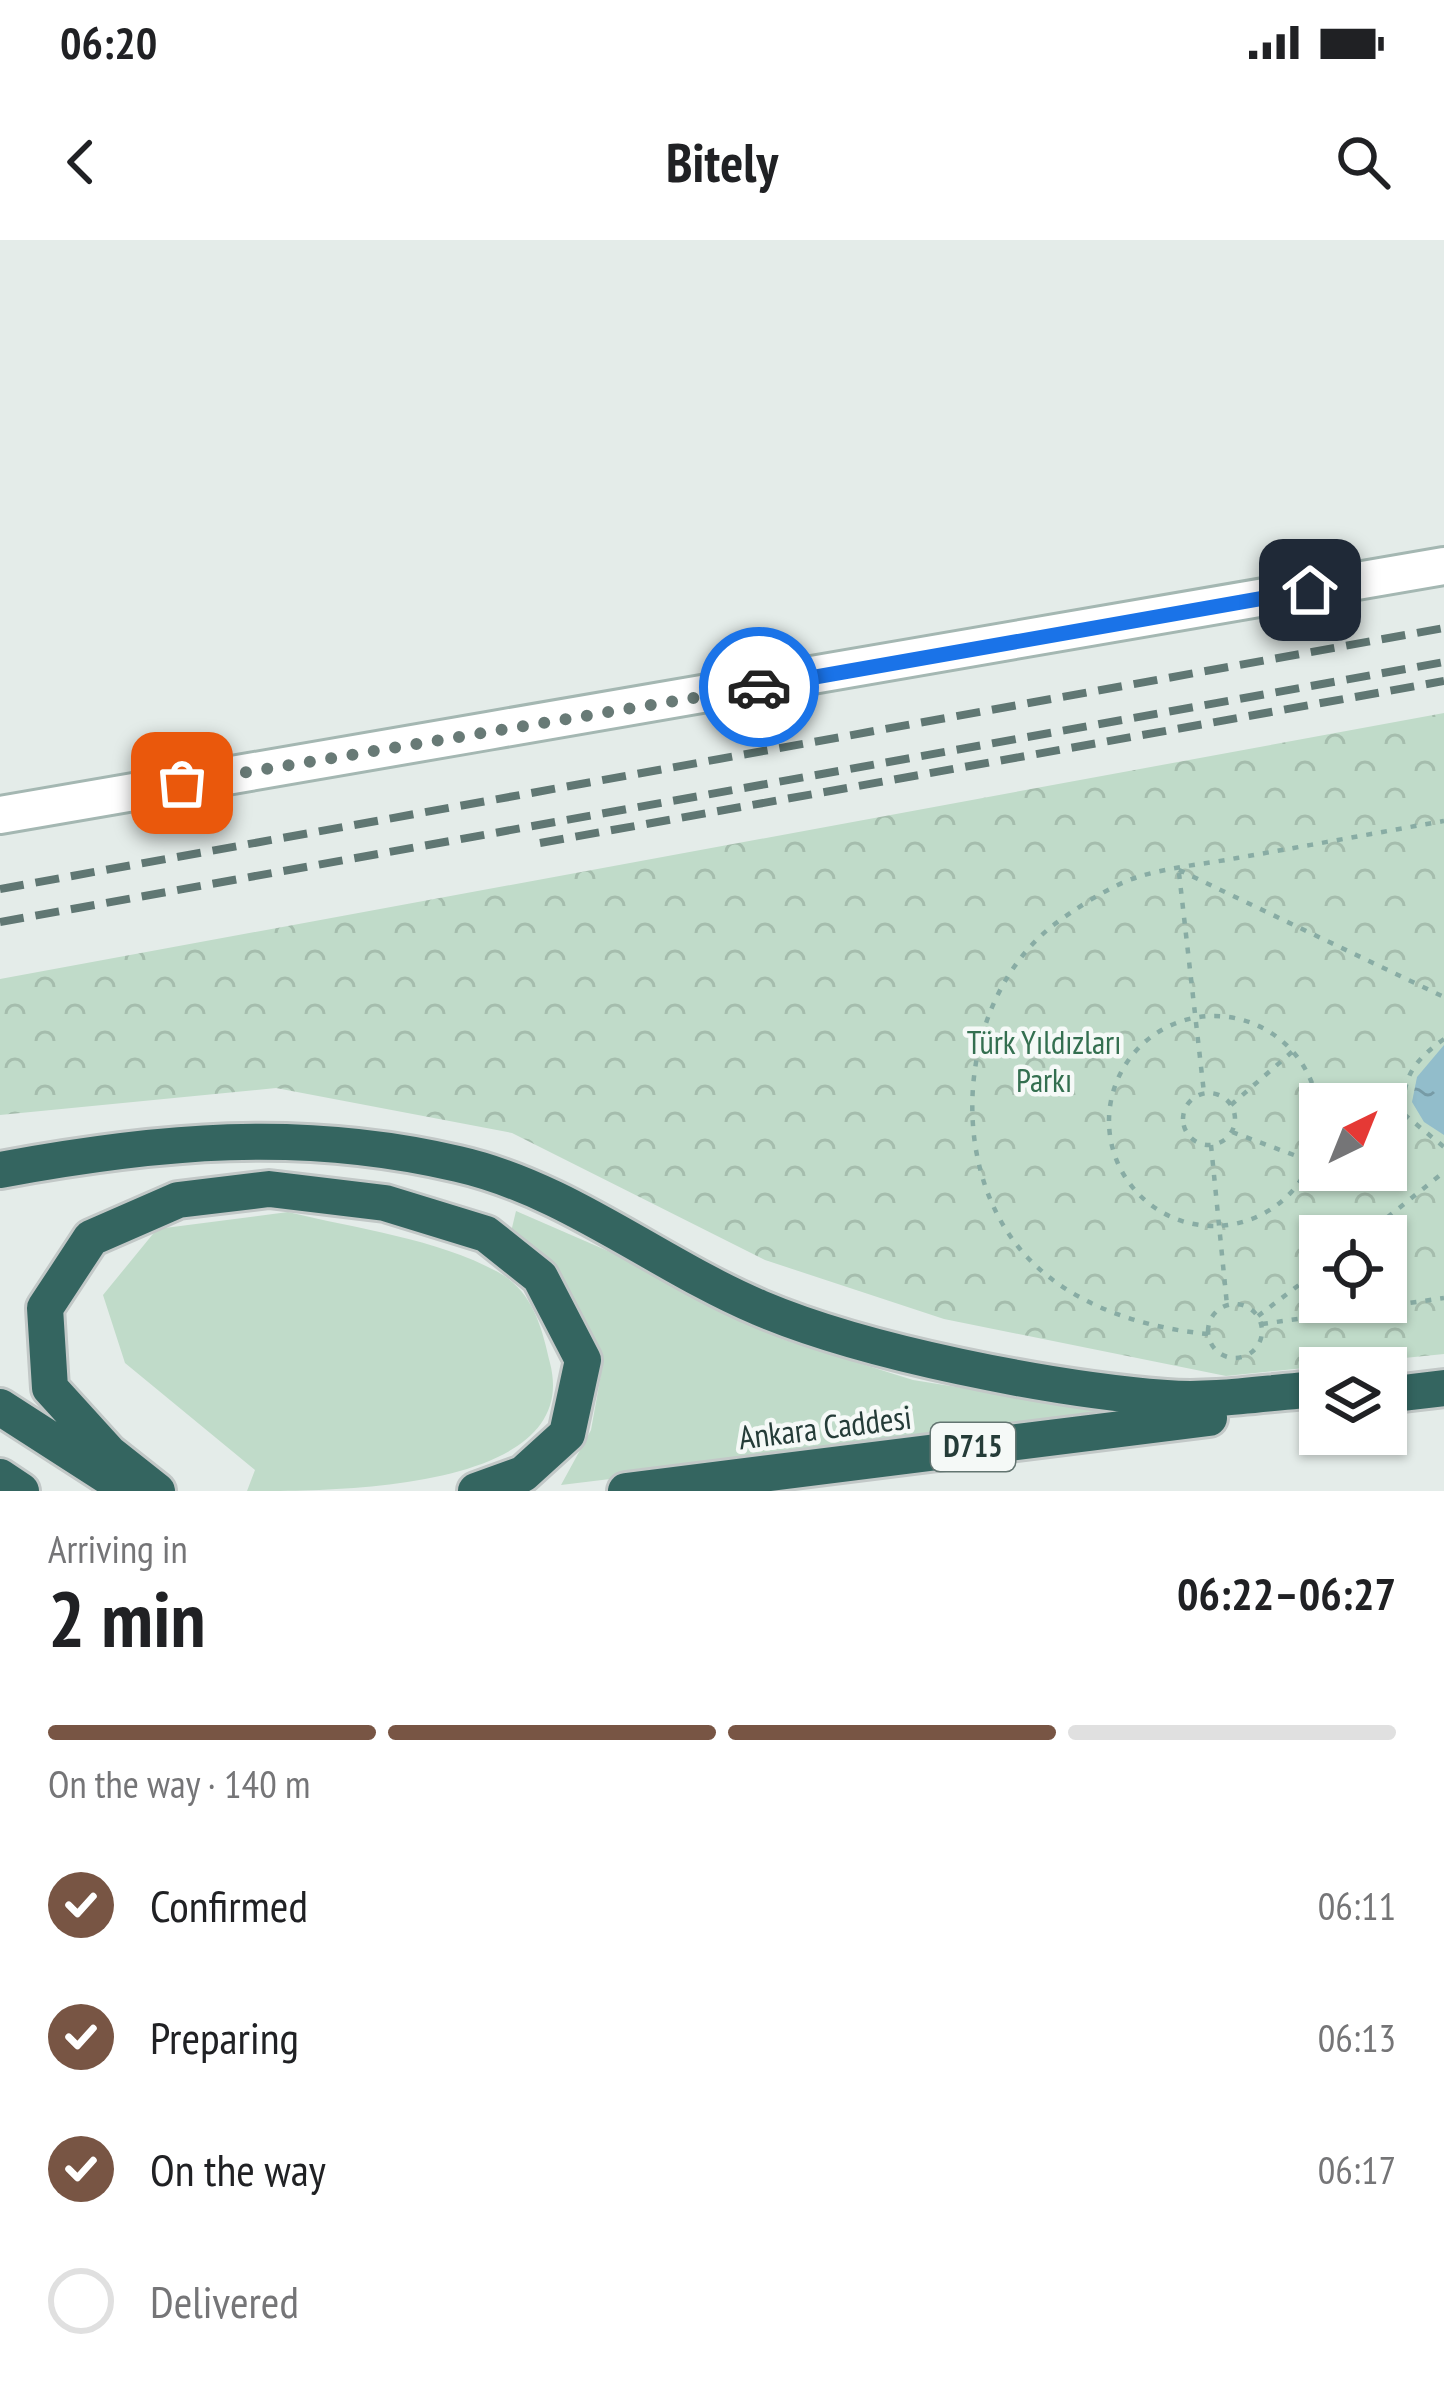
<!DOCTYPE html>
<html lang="en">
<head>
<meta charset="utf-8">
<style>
	:root { --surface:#fff; --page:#f2f2f2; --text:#202124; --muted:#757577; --line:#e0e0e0; --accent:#785544 }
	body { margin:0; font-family:"PT Sans Narrow",sans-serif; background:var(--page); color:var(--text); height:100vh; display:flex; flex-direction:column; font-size:45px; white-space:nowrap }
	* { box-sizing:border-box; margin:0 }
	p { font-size:39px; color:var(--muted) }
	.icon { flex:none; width:66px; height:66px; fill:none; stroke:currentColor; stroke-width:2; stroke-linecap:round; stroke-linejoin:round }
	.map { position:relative; height:1251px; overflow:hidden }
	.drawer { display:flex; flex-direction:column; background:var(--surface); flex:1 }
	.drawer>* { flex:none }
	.needle { width:78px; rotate:43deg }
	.fabs { position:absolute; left:1299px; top:843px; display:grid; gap:24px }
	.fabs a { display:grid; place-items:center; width:108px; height:108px; border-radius:0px; background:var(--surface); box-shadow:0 3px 9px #0004; font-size:60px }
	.pin { position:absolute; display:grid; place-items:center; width:102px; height:102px; color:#fff; margin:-51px; border-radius:24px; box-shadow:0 6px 18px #0006 }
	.courier { position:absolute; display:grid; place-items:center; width:120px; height:120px; margin:-60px; border:9px solid #1a73e8; border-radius:50%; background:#fff; color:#222; box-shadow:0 3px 15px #0007 }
	.head em { font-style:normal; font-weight:700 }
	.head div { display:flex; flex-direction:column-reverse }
	.head { display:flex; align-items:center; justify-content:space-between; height:204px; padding:0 48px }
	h1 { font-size:78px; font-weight:700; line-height:90px }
	.bar { display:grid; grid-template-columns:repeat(4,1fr); gap:18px 12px; align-content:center; height:144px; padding:0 48px }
	.bar i { height:15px; border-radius:9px; background:var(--line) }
	.bar .current { background:var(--accent) }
	.bar p { grid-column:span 4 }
	ol { padding:0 48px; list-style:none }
	li { display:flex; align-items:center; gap:36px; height:132px }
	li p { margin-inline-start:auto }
	li .icon { padding:12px; border-radius:50%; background:var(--accent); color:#fff; stroke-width:4 }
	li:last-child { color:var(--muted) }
	li i { width:66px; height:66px; border:6px solid var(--line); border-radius:50% }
	.status { display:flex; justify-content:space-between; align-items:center; height:84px; padding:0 60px; background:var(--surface); direction:ltr }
	.status svg { height:33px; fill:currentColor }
	header { display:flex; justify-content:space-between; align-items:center; height:156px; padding:0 48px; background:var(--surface); font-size:54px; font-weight:700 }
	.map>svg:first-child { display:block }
	.grass { fill:#c0dbc9 }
	.park { fill:url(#park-crowns); fill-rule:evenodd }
	.water { fill:url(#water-ripples) }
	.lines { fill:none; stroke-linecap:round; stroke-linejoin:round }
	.secondary-casing { stroke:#a4b7b2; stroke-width:42 }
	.highway-casing { stroke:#c2c8c7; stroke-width:42 }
	.path { stroke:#88aca4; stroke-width:4.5; stroke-dasharray:6 9; stroke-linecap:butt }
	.secondary { stroke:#fff; stroke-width:36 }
	.highway { stroke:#346560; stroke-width:36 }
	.rail { stroke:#607773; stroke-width:8; stroke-dasharray:24 12; stroke-linecap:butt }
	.done { stroke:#687a76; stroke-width:12; stroke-dasharray:0 21.6 }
	.route { stroke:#1a73e8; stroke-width:15 }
	.labels { text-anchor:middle; stroke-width:9; stroke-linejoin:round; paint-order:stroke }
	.shield { fill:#f5f9f7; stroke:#637571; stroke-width:3 }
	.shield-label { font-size:30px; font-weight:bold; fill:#253c38 }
	.park-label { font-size:33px; fill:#346f50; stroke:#f5f9f7 }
	.street-label { font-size:33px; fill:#253c38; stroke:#f5f9f7 }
</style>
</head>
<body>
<div class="status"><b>06:20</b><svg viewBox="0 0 49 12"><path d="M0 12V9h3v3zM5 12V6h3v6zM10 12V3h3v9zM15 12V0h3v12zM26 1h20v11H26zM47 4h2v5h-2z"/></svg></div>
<header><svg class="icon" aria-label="back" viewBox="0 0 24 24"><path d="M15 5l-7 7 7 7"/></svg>Bitely<svg class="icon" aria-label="search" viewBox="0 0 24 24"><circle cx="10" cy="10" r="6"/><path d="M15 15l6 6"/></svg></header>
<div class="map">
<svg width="1444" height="1251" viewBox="0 0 1444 1251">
	<defs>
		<pattern id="park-crowns" width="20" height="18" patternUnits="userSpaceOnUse" patternTransform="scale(3)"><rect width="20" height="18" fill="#c0dbc9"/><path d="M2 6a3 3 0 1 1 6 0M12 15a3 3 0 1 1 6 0" fill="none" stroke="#a5bdad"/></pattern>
		<pattern id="water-ripples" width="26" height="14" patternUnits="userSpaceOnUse" patternTransform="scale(3)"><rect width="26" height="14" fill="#92bdcb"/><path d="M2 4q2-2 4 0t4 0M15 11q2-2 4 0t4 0" fill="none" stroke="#779ba6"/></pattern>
	</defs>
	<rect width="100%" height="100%" fill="#e4ece9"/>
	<!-- grass -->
	<path class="grass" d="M516,971L631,1021L782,1099L913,1140L1134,1175L561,1245L591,1190L601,1134L581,1073L551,1020L511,992Z
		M288,972C357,989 435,998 498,1032C533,1051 542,1088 550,1123C583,1251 335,1251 247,1251L255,1230L125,1123L103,1055L157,989Z"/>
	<!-- park -->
	<path class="park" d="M1444,473V1114L1226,1136L944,1079L765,1020L512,893L276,848L0,875V739ZM1320,864H1386V930H1320ZM1320,996H1386V1062H1320Z"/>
	<!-- water -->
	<path class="water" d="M1444,805V895L1424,882L1412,862L1417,837Z"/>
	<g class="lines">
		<defs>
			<path id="secondary" d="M0,575C481,490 963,413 1444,326"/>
			<path id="highway" d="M0,930C156,901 301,887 458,924C568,949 658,1025 760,1068C866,1113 1051,1149 1166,1158C1216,1162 1270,1152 1320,1149
				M1386,1155L1444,1148
				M0,1167L118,1243
				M0,1237L21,1251
				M157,1251L109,1213L50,1148L45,1068L91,998L178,960L269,949L385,963L486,994L540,1037L583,1120L567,1194L523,1234L476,1251
				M626,1251L1209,1178"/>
		</defs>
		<!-- secondary casing -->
		<use href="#secondary" class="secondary-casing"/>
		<!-- highway casing -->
		<use href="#highway" class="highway-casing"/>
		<!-- path -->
		<path class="path" d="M1179,630L1444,757
			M1179,633L1204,853
			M1109 881a105 105 0 1 1 210 0a105 105 0 1 1-210 0Z
			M1444,799C1415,820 1400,838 1405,875L1444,907
			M1183 879a26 26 0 1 1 52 0a26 26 0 1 1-52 0Z
			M1231,865L1293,811
			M1232,892L1310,921
			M1211,905L1227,1065
			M1364,996L1444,932
			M1208 1091a27 27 0 1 1 54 0a27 27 0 1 1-54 0Z
			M1258,1076L1320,1029
			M1262,1084L1444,1058
			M1208,1094C1144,1088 1073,1066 1027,1017C945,929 957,763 1051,687C1073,670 1111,645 1138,637C1169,627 1205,624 1237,618C1306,606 1375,593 1444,581"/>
		<!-- secondary -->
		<use href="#secondary" class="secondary"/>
		<!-- highway -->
		<use href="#highway" class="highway"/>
		<!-- rail -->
		<path class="rail" d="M540,603L1444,441
			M0,649L1444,388
			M0,682L1444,422"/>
	</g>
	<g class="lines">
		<!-- done -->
		<path class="done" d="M182,543L759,447"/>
		<!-- route -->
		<path class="route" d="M759,447L1310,350"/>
	</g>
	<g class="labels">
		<!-- shield labels -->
		<rect class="shield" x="931" y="1183" width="84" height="48" rx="9"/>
		<g class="shield-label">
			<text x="973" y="1217">D715</text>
		</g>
		<!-- park labels -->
		<g class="park-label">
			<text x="1044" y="814">Türk Yıldızları<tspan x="1044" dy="38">Parkı</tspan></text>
		</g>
		<!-- street labels -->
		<g class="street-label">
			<text transform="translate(825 1187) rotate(-7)" y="12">Ankara Caddesi</text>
		</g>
	</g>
</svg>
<div class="fabs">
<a><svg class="needle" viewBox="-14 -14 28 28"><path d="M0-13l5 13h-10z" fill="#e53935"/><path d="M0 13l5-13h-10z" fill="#757577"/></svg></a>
<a><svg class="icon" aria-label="locate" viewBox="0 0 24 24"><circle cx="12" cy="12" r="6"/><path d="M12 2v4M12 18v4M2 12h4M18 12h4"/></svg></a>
<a><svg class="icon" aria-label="layers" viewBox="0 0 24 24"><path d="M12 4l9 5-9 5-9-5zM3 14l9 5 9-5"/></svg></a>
</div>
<div class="pin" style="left:182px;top:543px;background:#ea580c"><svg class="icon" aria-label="bag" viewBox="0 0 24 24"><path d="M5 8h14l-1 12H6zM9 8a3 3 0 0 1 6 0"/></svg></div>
<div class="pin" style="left:1310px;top:350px;background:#1f2937"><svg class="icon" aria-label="home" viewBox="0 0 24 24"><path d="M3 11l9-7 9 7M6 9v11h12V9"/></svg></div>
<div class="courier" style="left:759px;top:447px"><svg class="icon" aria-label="car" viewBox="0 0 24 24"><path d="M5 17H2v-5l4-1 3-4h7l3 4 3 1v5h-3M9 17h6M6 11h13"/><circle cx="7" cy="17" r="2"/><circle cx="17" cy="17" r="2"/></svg></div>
</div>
<section class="drawer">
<div class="head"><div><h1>2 min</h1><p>Arriving in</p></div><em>06:22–06:27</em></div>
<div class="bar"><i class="current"></i><i class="current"></i><i class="current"></i><i></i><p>On the way · 140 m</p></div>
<ol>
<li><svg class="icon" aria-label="check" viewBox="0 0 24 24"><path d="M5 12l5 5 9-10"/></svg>Confirmed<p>06:11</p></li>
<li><svg class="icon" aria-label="check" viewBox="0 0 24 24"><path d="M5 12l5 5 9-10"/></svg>Preparing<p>06:13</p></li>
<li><svg class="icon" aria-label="check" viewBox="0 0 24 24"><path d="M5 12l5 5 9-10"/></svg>On the way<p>06:17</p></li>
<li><i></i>Delivered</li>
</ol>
</section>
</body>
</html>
